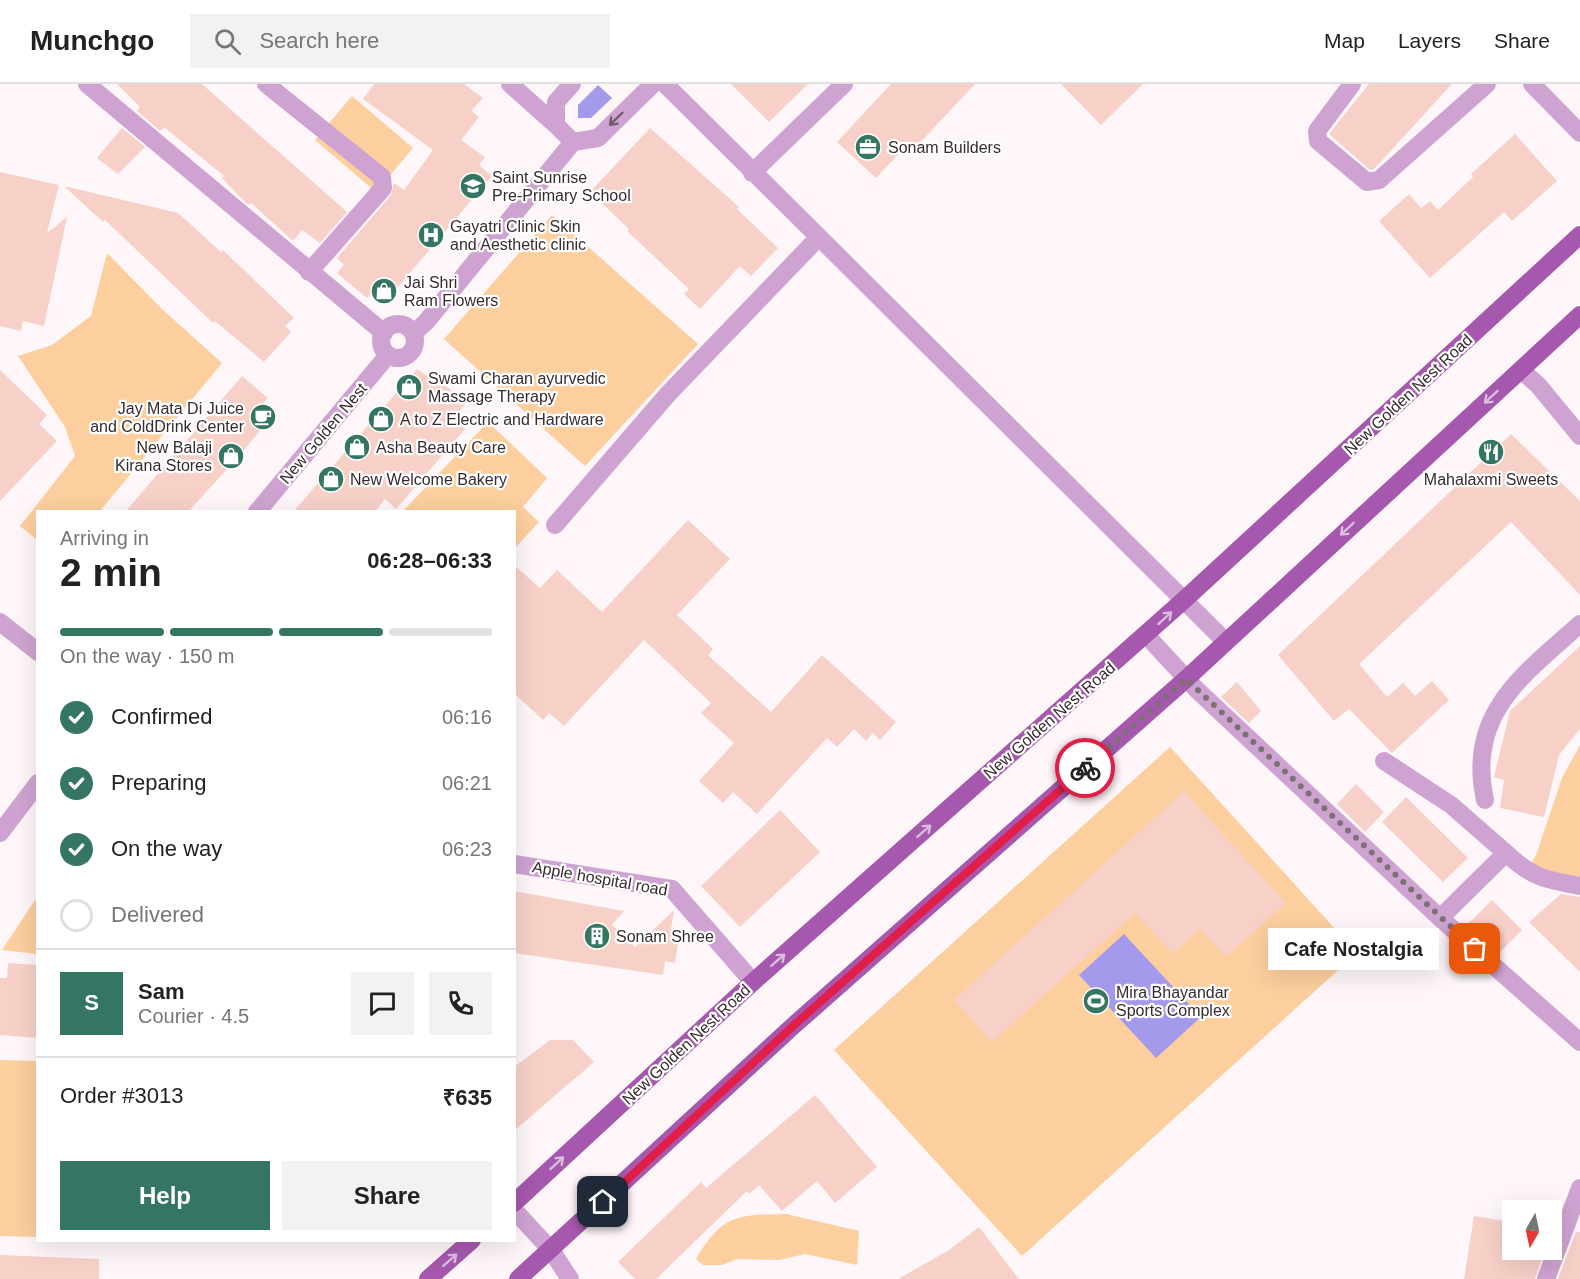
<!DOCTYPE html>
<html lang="en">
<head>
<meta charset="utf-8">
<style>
	:root { --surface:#fff; --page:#f2f2f2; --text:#222; --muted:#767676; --line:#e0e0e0; --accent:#357563 }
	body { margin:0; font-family:Arial,sans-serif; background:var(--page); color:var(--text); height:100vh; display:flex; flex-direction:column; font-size:22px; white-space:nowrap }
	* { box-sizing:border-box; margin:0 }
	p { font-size:20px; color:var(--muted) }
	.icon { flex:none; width:33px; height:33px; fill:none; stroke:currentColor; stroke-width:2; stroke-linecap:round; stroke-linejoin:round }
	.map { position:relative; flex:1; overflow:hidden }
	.sheet { position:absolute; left:36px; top:426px; width:480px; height:732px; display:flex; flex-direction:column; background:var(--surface); border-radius:0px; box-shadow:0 6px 24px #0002 }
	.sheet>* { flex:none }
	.needle { width:39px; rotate:189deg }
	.fabs { position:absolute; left:1502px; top:1116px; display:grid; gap:12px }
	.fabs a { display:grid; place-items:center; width:60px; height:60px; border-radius:0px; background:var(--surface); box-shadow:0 6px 24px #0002; font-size:30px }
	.pin { position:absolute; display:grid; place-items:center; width:51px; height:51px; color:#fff; margin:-26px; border-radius:12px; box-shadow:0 3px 9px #0006 }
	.courier { position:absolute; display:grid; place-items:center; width:60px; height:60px; margin:-30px; border:4px solid #e11d48; border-radius:50%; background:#fff; color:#222; box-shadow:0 2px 8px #0007 }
	.bubble { position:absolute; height:42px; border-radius:0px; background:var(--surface); box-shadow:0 6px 24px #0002; font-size:20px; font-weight:700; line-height:42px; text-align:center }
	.summary em { font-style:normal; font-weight:700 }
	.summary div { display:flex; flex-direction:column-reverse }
	.summary { display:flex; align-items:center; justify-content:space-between; height:102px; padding:0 24px }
	h1 { font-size:39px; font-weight:700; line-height:45px }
	.bar { display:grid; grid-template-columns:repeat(4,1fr); gap:9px 6px; align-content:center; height:72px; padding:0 24px }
	.bar i { height:8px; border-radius:4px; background:var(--line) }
	.bar .selected { background:var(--accent) }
	.bar p { grid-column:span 4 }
	.line { display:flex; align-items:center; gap:15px; padding:0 24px; border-top:2px solid var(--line) }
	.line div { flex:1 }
	.round { display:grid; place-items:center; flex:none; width:63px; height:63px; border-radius:0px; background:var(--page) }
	ol { padding:0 24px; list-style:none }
	li { display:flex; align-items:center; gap:18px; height:66px }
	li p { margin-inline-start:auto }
	li .icon { padding:6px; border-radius:50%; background:var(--accent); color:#fff; stroke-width:4 }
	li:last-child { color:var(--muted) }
	li i { width:33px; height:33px; border:3px solid var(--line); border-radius:50% }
	.primary-button { display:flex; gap:12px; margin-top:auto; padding:12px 24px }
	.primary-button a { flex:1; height:69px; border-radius:0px; background:var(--accent); color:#fff; font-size:24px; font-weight:700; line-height:69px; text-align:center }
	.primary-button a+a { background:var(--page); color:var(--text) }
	header { display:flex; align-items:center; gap:36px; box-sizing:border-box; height:84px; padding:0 30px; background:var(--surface); border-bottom:2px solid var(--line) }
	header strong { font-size:28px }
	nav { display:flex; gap:33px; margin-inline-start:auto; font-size:21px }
	.search { width:420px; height:54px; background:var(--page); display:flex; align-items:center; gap:15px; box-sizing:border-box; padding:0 21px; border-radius:0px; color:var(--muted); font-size:22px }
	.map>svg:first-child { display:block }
	.green { fill:#fdcf9e }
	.water { fill:#a49aeb }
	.building { fill:#f7d1c8 }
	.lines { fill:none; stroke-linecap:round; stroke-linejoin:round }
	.minor { stroke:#cea3d1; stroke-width:18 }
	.major { stroke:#a558ad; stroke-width:18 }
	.oneway { stroke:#745a6f }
	.oneway2 { stroke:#dbbcde }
	.done { stroke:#7d7175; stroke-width:6; stroke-dasharray:0 10.8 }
	.route { stroke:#e11d48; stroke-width:8 }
	.labels { text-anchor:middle; stroke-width:4.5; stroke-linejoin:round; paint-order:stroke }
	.poi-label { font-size:16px; fill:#382a2e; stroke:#fff; text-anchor:start }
	.street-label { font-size:16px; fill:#382a2e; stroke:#fff }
</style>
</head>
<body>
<header>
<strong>Munchgo</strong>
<div class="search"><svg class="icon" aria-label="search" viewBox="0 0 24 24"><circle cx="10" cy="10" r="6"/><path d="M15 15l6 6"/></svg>Search here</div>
<nav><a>Map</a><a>Layers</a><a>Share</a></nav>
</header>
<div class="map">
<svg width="1580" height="1195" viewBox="0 0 1580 1195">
	<rect width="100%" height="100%" fill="#fef6f8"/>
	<!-- green -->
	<path class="green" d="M352,12L413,64L376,108L315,56Z
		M552,131L698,260L585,382L444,255Z
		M107,169L163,226L222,279L100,427L38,428L37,456L20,442L75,372L65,343L18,272L52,261L91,232Z
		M488,338L547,394L523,423L539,438L515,464L514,428L403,427Z
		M1580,661V799L1530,782L1536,771L1562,694Z
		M1170,663L1357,869L1022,1172L834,966Z
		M37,813V870L2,866Z
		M0,976L37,977V1153L0,1152Z
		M786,1130L859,1147L857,1181L805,1170L779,1176L737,1175L722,1181H703L696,1175C723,1130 737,1131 786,1130Z"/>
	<!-- water -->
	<path class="water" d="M598,1L612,14L591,34H578V21Z
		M1124,850L1201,933L1156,974L1079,891Z"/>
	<!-- building -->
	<path class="building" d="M117,0H202L347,128L320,159L302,146L293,157L251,119L249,121L245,118L222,94L224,92L164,43L160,47L137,27L140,23Z
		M374,0H464L483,14L471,27L479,33L461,56L485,73L479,81L492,92L387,216L375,206L367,214L337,189L344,181L337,174L391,111L394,99L404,106L433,66L363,15Z
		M731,0H808L769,38Z
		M891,0H975L915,64L909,59L876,94L837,58Z
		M1061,0H1143L1101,41Z
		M1369,0H1452L1374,85L1370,86L1329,50Z
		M122,44L145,63L118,90L97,74Z
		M650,44L739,123L737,125L778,164L751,192L740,182L700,225L684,210L689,205L627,147L629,145L590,108Z
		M1515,50L1557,97L1512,137L1504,128L1430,194L1379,137L1409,110L1421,124L1430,117L1438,126L1473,93L1471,90Z
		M0,88L59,101L47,149L67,133L44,242L23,237L21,247L0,242Z
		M64,102L178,129L221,168L223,166L294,234L285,242L291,248L264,278L215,237L213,239L105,136L103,138Z
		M417,285L427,292L430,288L466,319L453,335L465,345L396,425L385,415L375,428H293Z
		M0,286L47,331L39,340L57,357L0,417Z
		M242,292L268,314L262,320L274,330L239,372L188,428H125Z
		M1511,350L1580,417V511L1511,438L1359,580L1387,613L1403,599L1415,612L1432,597L1449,616L1392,669L1349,625L1334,637L1278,571Z
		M688,436L730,475L677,531L713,565L708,571L771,628L822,571L896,638L880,656L873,649L866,657L854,645L837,663L827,654L757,730L733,708L723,719L699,697L734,659L701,629L711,619L644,556L564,642L549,629L543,636L514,609V481L540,504L557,486L602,528Z
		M1580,562V645L1559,671L1544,733L1500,724L1504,696L1494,693L1510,627Z
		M1237,598L1261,627L1249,639L1221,613Z
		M1356,700L1384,728L1365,748L1337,720Z
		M1184,707L1286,819L1226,873L1200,845L1173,870L1135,829L992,958L954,916Z
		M1406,713L1468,774L1443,798L1382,738Z
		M780,726L820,768L740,843L701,802Z
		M514,807L624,827L612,841L635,863L674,826L671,846L680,848L675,879L665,877L663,891L514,869Z
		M1561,810L1580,813V888L1529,838Z
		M1492,816L1522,846L1498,870L1467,841Z
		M8,879L38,881V954L0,951V894H7Z
		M550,956H573L594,978L514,1047V983Z
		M815,1011L877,1083L835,1119L817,1097L782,1127L759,1101L749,1110L747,1107L656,1195H635L618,1178L701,1098L706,1104Z
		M1474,1132L1512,1138V1166H1545L1535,1195H1464Z
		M979,1143L1019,1195H898L949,1166Z
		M1576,1148H1580V1195H1558Z
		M0,1171L99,1175V1195H0Z"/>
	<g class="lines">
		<!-- minor -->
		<path class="minor" d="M87,0L384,249
			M266,0L382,93L383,104L309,188
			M510,0L556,41
			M572,0L556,18V41L573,58
			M665,0L1226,558
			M1352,0L1317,47L1318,57L1367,98L1379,96L1487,0
			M1532,0L1580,49
			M752,89L844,0
			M381 257a17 17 0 1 1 34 0a17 17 0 1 1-34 0Z
			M413,250L426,238L573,58L598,54L653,0
			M1521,286L1538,301L1580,352
			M257,428L388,271
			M555,441L668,310L818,154
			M0,538L38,568
			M1146,551L1196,605L1440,834L1580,958
			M1384,677L1451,721L1506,769
			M1485,716C1466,630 1523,591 1580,540
			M0,749L38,699
			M514,780L672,805L753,898
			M1440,834L1506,769C1531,793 1546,796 1580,802
			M514,1126L551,1166L570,1195
			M1546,1195L1580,1104"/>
		<!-- major -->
		<path class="major" d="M514,1119L753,898L1184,516L1580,151
			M428,1195L472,1156
			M518,1195L793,942L1186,595L1580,231"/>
	</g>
	<!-- one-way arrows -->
	<defs><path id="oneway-shaft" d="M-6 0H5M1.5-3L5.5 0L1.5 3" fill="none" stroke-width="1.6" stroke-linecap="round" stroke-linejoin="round" transform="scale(1.5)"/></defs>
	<use class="oneway" href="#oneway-shaft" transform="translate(616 35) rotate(136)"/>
	<g class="oneway2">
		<use href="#oneway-shaft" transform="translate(1491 313) rotate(137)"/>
		<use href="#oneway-shaft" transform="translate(1347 445) rotate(137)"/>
		<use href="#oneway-shaft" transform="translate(1165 534) rotate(-42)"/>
		<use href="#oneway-shaft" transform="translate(924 747) rotate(-41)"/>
		<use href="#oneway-shaft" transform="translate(778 876) rotate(-41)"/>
		<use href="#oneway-shaft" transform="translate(557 1079) rotate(-43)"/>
		<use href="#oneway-shaft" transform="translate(450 1176) rotate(-41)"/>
	</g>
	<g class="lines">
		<!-- done -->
		<path class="done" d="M1085,684L1186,595L1475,865"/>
		<!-- route -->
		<path class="route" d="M603,1118L793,942L1085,684"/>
	</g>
	<!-- icons -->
	<defs>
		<symbol id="office-disc" viewBox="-11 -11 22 22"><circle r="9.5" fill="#357563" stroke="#fff"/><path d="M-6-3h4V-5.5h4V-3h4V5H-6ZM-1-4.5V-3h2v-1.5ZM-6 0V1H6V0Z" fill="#fff"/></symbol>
		<symbol id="school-disc" viewBox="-11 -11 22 22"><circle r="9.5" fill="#357563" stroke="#fff"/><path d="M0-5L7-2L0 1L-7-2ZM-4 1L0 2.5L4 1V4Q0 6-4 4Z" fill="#fff"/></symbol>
		<symbol id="hospital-disc" viewBox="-11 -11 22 22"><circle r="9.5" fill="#357563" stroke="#fff"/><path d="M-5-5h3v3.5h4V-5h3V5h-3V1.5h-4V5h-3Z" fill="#fff"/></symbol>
		<symbol id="shop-disc" viewBox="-11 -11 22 22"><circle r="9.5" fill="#357563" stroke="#fff"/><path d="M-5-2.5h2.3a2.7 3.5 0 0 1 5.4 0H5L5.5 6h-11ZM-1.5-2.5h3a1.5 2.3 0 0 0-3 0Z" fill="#fff"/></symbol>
		<symbol id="cafe-disc" viewBox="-11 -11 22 22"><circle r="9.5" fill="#357563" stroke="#fff"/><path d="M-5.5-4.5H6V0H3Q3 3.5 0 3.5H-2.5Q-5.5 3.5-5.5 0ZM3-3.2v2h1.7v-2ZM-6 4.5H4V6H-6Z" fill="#fff"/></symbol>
		<symbol id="restaurant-disc" viewBox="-11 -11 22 22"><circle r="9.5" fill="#357563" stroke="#fff"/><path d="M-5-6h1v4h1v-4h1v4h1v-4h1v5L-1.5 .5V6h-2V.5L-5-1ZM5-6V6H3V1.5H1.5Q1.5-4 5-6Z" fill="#fff"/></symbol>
		<symbol id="building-disc" viewBox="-11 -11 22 22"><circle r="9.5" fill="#357563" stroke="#fff"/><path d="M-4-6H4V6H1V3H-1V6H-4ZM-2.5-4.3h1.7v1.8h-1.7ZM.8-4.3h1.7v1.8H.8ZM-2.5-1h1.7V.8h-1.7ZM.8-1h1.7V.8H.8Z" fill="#fff"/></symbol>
		<symbol id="stadium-disc" viewBox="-11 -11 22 22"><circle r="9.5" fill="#357563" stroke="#fff"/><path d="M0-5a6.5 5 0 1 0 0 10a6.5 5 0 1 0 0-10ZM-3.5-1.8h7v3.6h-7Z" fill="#fff"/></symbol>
	</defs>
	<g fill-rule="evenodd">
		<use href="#office-disc" x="853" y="48" width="30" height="30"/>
		<use href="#school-disc" x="458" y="87" width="30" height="30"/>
		<use href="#hospital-disc" x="416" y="136" width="30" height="30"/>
		<use href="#shop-disc" x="369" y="192" width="30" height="30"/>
		<use href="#shop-disc" x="394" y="288" width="30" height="30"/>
		<use href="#cafe-disc" x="248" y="318" width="30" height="30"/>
		<use href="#shop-disc" x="366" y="320" width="30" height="30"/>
		<use href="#shop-disc" x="342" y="348" width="30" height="30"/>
		<use href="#restaurant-disc" x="1476" y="353" width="30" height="30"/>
		<use href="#shop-disc" x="216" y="357" width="30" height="30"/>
		<use href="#shop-disc" x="316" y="380" width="30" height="30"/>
		<use href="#building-disc" x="582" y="837" width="30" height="30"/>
		<use href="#stadium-disc" x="1081" y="902" width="30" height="30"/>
	</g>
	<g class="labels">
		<!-- poi labels -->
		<g class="poi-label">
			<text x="888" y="69">Sonam Builders</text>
			<text x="492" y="99">Saint Sunrise<tspan x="492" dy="18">Pre-Primary School</tspan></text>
			<text x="450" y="148">Gayatri Clinic Skin<tspan x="450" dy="18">and Aesthetic clinic</tspan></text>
			<text x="404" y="204">Jai Shri<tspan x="404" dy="18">Ram Flowers</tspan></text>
			<text x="428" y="300">Swami Charan ayurvedic<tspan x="428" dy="18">Massage Therapy</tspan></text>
			<text x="244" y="330" text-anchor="end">Jay Mata Di Juice<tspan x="244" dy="18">and ColdDrink Center</tspan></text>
			<text x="400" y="341">A to Z Electric and Hardware</text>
			<text x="212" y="369" text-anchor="end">New Balaji<tspan x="212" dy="18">Kirana Stores</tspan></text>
			<text x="376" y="369">Asha Beauty Care</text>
			<text x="350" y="401">New Welcome Bakery</text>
			<text x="1491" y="401" text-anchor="middle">Mahalaxmi Sweets</text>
			<text x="616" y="858">Sonam Shree</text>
			<text x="1116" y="914">Mira Bhayandar<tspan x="1116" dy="18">Sports Complex</tspan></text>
		</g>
		<!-- street labels -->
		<g class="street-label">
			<text transform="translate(1408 310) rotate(-43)" y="6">New Golden Nest Road</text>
			<text transform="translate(323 349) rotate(-50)" y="6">New Golden Nest</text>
			<text transform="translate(1049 636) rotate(-41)" y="6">New Golden Nest Road</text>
			<text transform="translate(600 794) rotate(10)" y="6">Apple hospital road</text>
			<text transform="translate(686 960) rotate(-43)" y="6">New Golden Nest Road</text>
		</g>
	</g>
</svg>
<div class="fabs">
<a><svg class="needle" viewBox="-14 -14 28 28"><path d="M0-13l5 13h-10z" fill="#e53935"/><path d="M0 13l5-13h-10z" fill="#767676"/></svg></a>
</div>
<div class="pin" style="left:1475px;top:865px;background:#ea580c"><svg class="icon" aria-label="bag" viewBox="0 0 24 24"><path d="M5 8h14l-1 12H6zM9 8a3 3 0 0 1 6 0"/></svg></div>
<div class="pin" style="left:603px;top:1118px;background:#1f2937"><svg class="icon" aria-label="home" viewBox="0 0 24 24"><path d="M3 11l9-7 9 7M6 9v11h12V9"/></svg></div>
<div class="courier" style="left:1085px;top:684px"><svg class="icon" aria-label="bike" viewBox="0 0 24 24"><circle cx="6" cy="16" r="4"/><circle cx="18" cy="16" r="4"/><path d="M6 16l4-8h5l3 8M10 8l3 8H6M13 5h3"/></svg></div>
<div class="bubble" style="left:1268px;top:844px;width:171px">Cafe Nostalgia</div>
<section class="sheet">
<div class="summary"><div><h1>2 min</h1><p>Arriving in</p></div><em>06:28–06:33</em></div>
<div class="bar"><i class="selected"></i><i class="selected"></i><i class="selected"></i><i></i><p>On the way · 150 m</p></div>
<ol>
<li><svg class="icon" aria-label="check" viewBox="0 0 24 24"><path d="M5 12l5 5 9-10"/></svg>Confirmed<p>06:16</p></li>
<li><svg class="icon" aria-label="check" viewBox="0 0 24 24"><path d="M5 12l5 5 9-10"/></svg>Preparing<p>06:21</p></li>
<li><svg class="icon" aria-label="check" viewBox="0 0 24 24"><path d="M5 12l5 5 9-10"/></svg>On the way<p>06:23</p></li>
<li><i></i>Delivered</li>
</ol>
<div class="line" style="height:108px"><b class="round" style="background:var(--accent);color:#fff">S</b><div><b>Sam</b><p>Courier · 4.5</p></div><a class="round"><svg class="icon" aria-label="chat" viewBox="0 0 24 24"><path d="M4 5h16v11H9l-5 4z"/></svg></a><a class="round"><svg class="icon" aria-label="phone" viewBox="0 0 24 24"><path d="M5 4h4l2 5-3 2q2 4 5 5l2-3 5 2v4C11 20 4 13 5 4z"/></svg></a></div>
<div class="line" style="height:78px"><div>Order #3013</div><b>₹635</b></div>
<div class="primary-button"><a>Help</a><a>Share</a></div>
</section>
</div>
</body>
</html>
